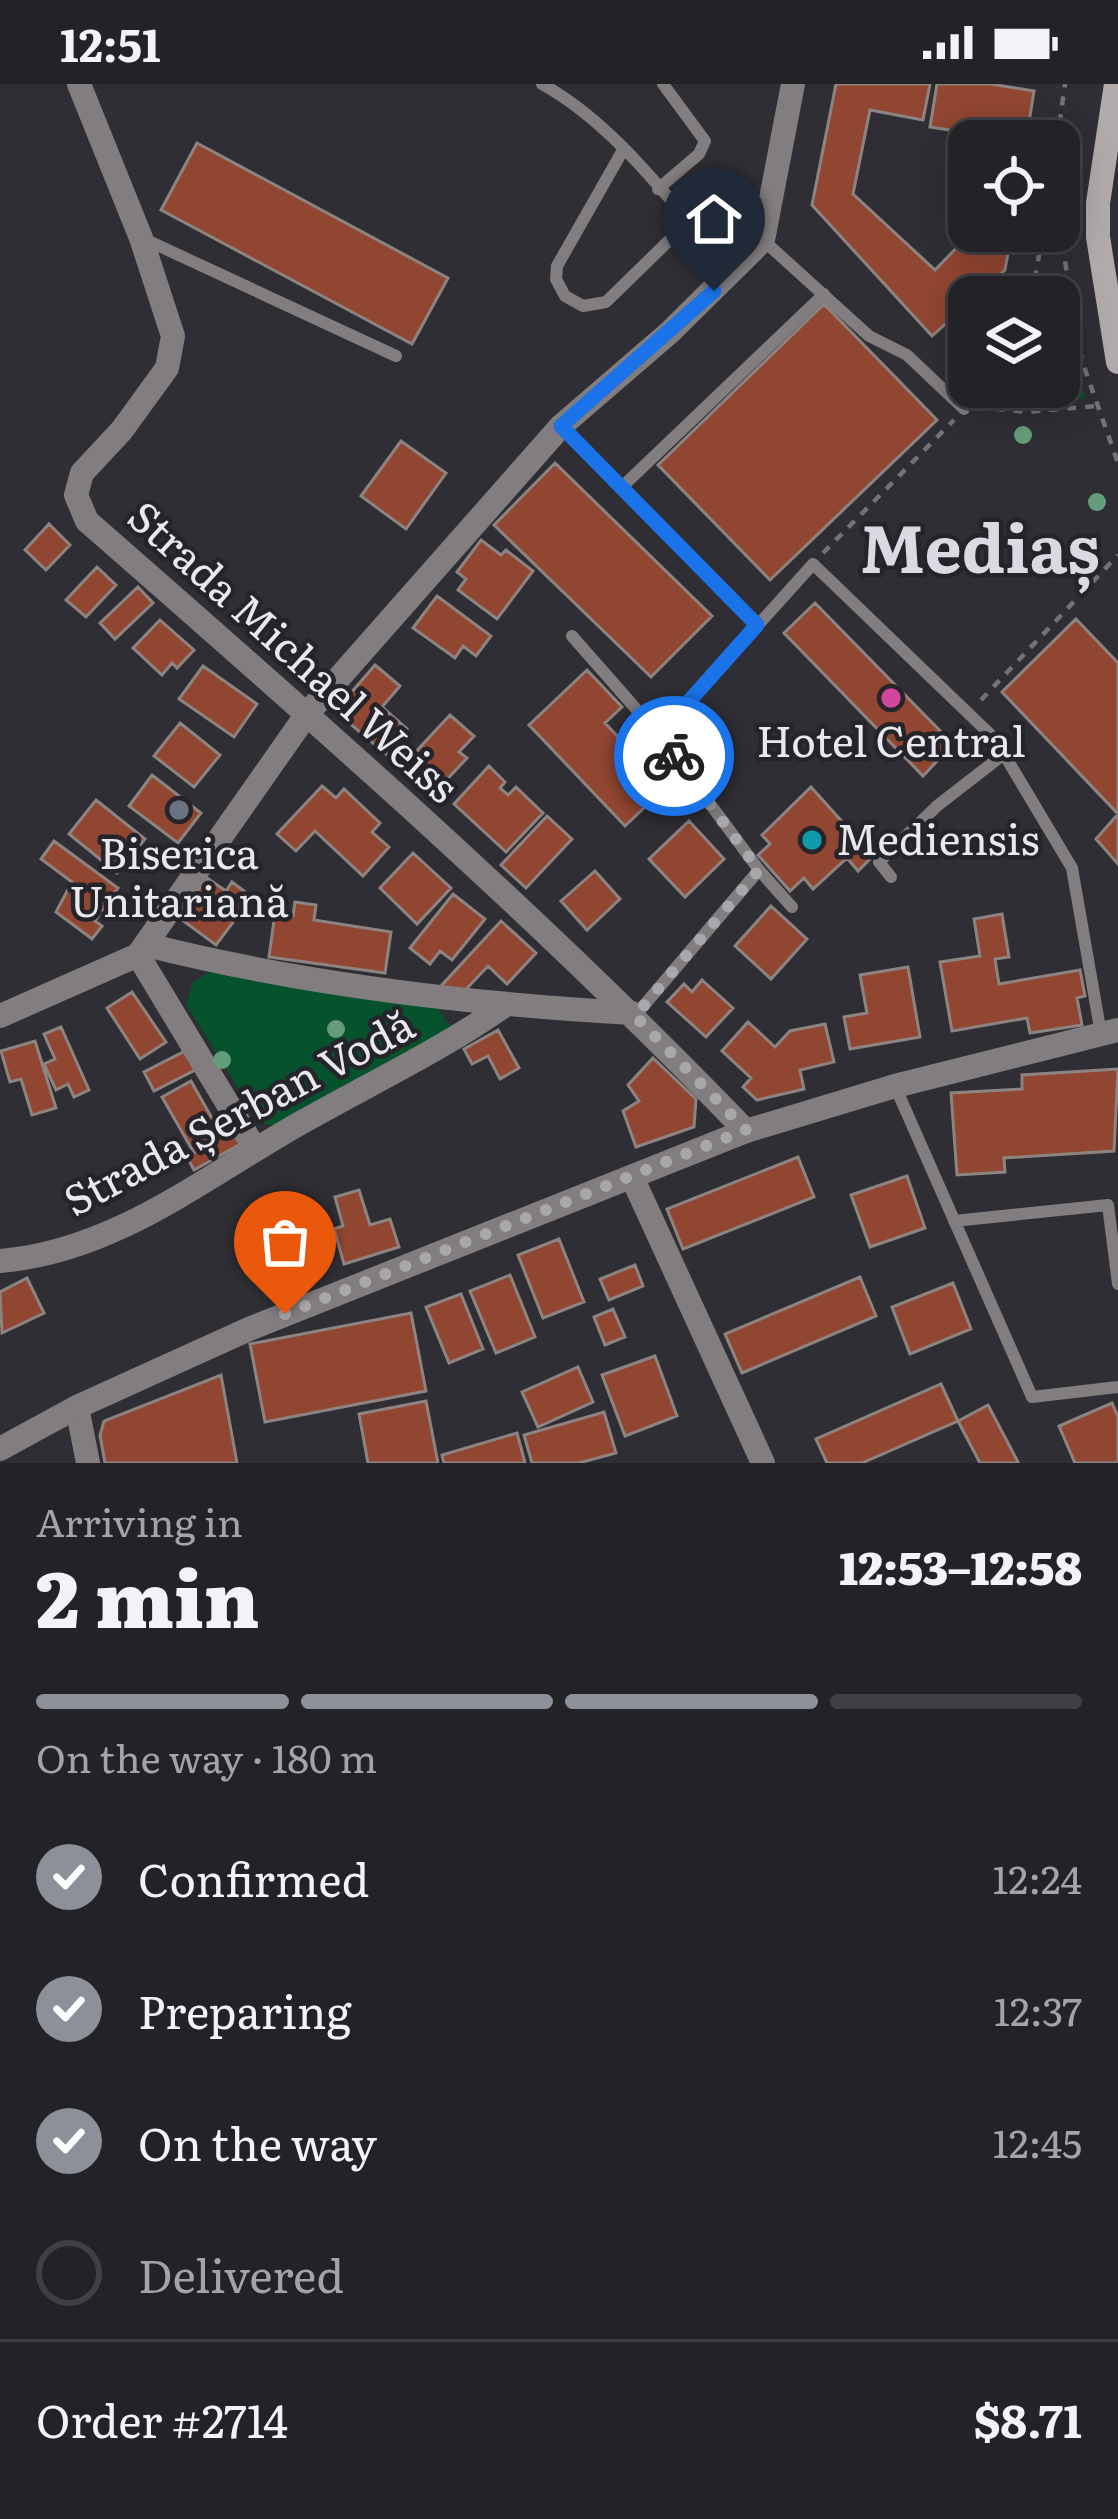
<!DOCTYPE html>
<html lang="en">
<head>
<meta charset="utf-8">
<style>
	:root { --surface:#222227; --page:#2e2f33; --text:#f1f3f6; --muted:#a2a4a7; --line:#3f3f44; --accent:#8c9099 }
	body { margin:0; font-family:Literata,serif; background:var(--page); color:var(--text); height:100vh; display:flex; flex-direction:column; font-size:45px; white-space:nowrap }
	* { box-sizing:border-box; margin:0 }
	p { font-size:39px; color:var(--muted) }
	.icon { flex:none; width:66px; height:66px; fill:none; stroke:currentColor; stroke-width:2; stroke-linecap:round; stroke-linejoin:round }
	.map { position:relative; height:1379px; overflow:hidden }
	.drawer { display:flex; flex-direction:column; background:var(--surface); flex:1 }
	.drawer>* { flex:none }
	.controls { position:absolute; left:948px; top:36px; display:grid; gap:24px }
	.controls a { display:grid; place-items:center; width:132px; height:132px; border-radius:24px; background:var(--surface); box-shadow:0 6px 30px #0003,0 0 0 3px var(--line); font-size:60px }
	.pin { position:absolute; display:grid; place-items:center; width:102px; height:102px; color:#fff; margin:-123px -51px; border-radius:50% 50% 50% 0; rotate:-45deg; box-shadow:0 0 12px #0007 }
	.pin .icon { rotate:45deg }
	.courier { position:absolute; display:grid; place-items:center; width:120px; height:120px; margin:-60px; border:9px solid #1a73e8; border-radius:50%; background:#fff; color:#222; box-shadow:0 3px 15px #0007 }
	.headline em { font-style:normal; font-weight:800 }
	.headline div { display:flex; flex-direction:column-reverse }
	.headline { display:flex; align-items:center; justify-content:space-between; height:204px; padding:0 36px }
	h1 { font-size:78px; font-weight:800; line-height:90px }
	.bar { display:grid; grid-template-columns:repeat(4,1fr); gap:18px 12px; align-content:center; height:144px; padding:0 36px }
	.bar i { height:15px; border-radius:9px; background:var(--line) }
	.bar .current { background:var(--accent) }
	.bar p { grid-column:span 4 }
	.line { display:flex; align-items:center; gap:30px; padding:0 36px; border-top:3px solid var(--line) }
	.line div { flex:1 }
	ol { padding:0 36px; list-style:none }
	li { display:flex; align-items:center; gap:36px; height:132px }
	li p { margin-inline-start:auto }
	li .icon { padding:12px; border-radius:50%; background:var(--accent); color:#fff; stroke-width:4 }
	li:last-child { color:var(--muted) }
	li i { width:66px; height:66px; border:6px solid var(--line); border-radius:50% }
	.status { display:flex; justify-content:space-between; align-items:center; height:84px; padding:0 60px; background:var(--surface); direction:ltr }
	.status svg { height:33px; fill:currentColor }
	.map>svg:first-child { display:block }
	.green { fill:#06522c }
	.building { fill:#914631; stroke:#8d8481; stroke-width:3 }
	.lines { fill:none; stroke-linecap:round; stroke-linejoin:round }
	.path { stroke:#727277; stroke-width:4.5; stroke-dasharray:9 9; stroke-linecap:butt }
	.service { stroke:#827d7e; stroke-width:12 }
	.minor { stroke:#827d7e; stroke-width:24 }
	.tertiary { stroke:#827d7e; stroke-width:24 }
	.secondary { stroke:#b1aaab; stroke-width:24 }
	.tree { fill:#639d7b }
	.done { stroke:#a8a8ac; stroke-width:12; stroke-dasharray:0 21.6 }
	.route { stroke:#1a73e8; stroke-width:15 }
	.hotel-dot { fill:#d1479c; stroke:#24242a; stroke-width:4.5 }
	.worship-dot { fill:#6b7280; stroke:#24242a; stroke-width:4.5 }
	.culture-dot { fill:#0f9aa8; stroke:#24242a; stroke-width:4.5 }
	.labels { text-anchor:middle; stroke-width:9; stroke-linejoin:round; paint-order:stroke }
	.street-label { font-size:42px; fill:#e9e9ed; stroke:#24242a }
	.poi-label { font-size:42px; fill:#e9e9ed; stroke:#24242a }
	.town-label { font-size:66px; font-weight:bold; fill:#dbdae3; stroke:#24242a }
</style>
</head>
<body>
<div class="status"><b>12:51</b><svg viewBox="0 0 49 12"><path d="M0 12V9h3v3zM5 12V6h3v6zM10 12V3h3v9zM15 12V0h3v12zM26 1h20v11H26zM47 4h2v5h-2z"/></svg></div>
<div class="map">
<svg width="1118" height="1379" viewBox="0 0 1118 1379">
	<rect width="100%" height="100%" fill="#2e2e34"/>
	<!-- green -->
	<path class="green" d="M1065,248L1071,251L1085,314L999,323L996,316L1010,303H1059V254Z
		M223,880L430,914L452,945L280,1044L259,1038L186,920L193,898Z"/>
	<!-- building -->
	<path class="building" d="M836,0H930L923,36L870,26L853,110L935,186L964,156L969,125V147H1012L1005,186L975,213H969V219L932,252L812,121Z
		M937,0H991L1034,7L1026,57H980L981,51L930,43Z
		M197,59L448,194L412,260L161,126Z
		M824,220L937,336L770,496L658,381Z
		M401,357L446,389L406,445L361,412Z
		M555,379L712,532L651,593L494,441Z
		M49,440L70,461L46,486L25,466Z
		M481,456L501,471L506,466L533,487L497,535L458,506L466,495L457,488Z
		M97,483L116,501L86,533L66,516Z
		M138,503L153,519L115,555L100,539Z
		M437,512L491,552L476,572L463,562L455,574L413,544Z
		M815,519L953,660L923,692L784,549Z
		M1076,535L1118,579V730L1002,608Z
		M160,536L194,566L177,584L172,579L162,591L133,564Z
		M375,581L400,602L382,623L407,645L386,670L335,627Z
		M203,582L257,620L234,653L179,615Z
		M587,586L622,623L605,639L666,703L625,742L529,641Z
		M450,631L474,652L459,668L467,674L438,705L408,676Z
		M180,639L220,671L194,703L154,672Z
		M489,682L505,698L500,704L508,711L516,703L543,729L506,768L454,720Z
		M152,691L201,729L178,759L129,722Z
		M322,702L336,714L344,705L380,739L372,748L389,763L363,792L315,747L296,767L277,750Z
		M811,703L873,772L858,787L847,774L813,805L804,794L790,807L758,771L770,760L762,751Z
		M96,716L145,755L117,789L69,750Z
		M1118,730V780L1096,755Z
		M547,732L572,755L526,804L501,781Z
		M689,737L724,775L685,813L649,775Z
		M54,757L118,804L95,837L102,842L92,855L56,828L72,798L41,775Z
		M413,769L451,804L417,840L380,804Z
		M595,787L620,815L587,846L561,817Z
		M207,794L226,807L232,798L252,813L216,861L178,833Z
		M453,810L485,835L452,876L440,867L430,880L410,864Z
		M295,818L316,821L314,836L391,848L385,889L269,873L275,829L293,832Z
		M771,822L807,855L771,895L735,862Z
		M1002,830L1009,873L995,875L999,900L1080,886L1085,912L1077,914L1082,941L1030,949L1027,934L952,947L940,878L980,872L974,835Z
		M501,837L536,869L507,900L488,882L456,916L441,902Z
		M908,883L920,953L850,965L844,933L867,929L860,891Z
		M702,896L733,924L706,953L667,918L684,900L692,908Z
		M132,908L166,958L140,975L107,924Z
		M748,938L775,963L790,947L825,940L834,978L800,986L804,1005L757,1016L743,1003L751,994L722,967Z
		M61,943L89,1006L74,1013L68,1000L56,1006L44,980L55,975L44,950Z
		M498,946L519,984L500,995L488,972L472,980L464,965Z
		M35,957L56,1024L32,1031L21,995L10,998L1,967Z
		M185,967L195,986L154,1007L144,988Z
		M653,974L696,1015L694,1043L636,1063L623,1027L639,1017L628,1001Z
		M1118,985L1114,1067L1004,1074L1005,1088L957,1091L951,1009L1022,1005V991Z
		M191,997L217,1043L233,1034L246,1057L194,1086L187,1073L194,1069L162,1013Z
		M798,1073L814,1113L683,1165L667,1125Z
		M907,1092L925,1144L870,1163L851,1111Z
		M359,1106L370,1141L390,1135L399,1163L344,1180L334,1145L343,1142L335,1113Z
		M559,1155L584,1218L543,1234L518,1171Z
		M635,1181L643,1202L609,1216L600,1195Z
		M510,1191L535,1253L496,1269L470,1207Z
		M860,1193L876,1232L742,1289L725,1250Z
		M27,1194L44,1229L2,1249L0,1208Z
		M953,1199L971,1245L910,1270L892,1223Z
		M461,1210L483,1265L449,1279L426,1223Z
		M613,1225L625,1253L605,1261L594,1233Z
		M411,1229L426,1307L265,1338L250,1260Z
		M655,1272L677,1332L625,1352L602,1291Z
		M578,1283L593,1318L538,1343L522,1308Z
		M221,1291L237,1379H105L100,1351L104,1337Z
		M941,1300L958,1337L862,1379H827L816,1355Z
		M426,1317L438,1379H368L359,1330Z
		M1112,1319L1118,1333V1379H1075L1059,1342Z
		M988,1321L1018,1378L1016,1379H980L958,1337Z
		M604,1328L616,1369L579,1379H532L524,1351Z
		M517,1349L525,1379H444L442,1371Z"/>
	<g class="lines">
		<!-- path -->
		<path class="path" d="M1057,57L1065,0
			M1059,142L1082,277L1118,379
			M1032,213L1043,147
			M1059,241L1075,230
			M984,310L998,325L1027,328L1098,322
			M975,315L988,303
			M823,469L954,336
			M981,616L1118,471"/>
		<!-- service -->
		<path class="service" d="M542,0C618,42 674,123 732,187
			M623,66L557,182L556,195L565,212L583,222L606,218L688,138
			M658,105L699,70L705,57L663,0
			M142,154L396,272
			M763,156L869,252L907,271L964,325
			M561,342L757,541
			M623,402L824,210
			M572,552L659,651L759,786L792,823
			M659,651L813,480L995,655L1072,784L1101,950
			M891,793L879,778L937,722L1004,670
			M635,932L759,786
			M895,1002L1032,1313L1118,1303
			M954,1137L1108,1121L1118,1200"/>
		<!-- minor -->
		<path class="minor" d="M79,0L141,154L173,252L167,284L122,346L82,389L76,411L87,437C312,634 538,831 746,1047
			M147,861C306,901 468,920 632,929
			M138,871L255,1065
			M0,932L138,871L307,630L561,342L670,248L763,156L793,0
			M632,1093L763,1379
			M0,1177C113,1168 202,1095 297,1041C367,1001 438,968 504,922
			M77,1323L88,1379"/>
		<!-- tertiary -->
		<path class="tertiary" d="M0,1365L77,1323L249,1245L746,1047L895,1002L1118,946"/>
		<!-- secondary -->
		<path class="secondary" d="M1116,0L1098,119V153L1118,278"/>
	</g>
	<!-- trees -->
	<g class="tree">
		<circle cx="1023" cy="351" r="9"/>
		<circle cx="1097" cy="418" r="9"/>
		<circle cx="336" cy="945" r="9"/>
		<circle cx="222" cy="976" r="9"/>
	</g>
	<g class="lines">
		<!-- done -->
		<path class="done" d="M285,1230L746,1046L635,932L759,786L674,672"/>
		<!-- route -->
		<path class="route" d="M674,672L659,651L757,541L561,342L714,207"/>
	</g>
	<!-- markers -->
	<circle class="hotel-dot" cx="891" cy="614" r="12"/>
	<circle class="worship-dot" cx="179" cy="726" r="12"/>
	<circle class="culture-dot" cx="812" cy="756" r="12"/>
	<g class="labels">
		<!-- street labels -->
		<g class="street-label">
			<text transform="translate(293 568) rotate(42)" y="15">Strada Michael Weiss</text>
			<text transform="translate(239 1029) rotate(-28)" y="15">Strada Șerban Vodă</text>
		</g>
		<!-- poi labels -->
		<g class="poi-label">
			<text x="891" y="673">Hotel Central</text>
			<text x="836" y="771" text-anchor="start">Mediensis</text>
			<text x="179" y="785">Biserica<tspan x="179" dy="48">Unitariană</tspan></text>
		</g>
		<!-- town labels -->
		<g class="town-label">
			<text x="980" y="489">Mediaș</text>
		</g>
	</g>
</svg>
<div class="controls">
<a><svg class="icon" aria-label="locate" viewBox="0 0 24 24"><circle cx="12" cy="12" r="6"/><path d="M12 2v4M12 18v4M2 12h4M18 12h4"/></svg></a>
<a><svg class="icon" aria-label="layers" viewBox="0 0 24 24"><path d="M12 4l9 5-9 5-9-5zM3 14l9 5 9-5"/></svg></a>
</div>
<div class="pin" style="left:285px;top:1230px;background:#ea580c"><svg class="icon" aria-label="bag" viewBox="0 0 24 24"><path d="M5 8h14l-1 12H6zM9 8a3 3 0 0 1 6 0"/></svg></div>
<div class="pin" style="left:714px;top:207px;background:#1f2937"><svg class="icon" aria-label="home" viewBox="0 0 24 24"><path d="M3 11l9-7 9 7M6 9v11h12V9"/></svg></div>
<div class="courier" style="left:674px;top:672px"><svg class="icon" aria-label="bike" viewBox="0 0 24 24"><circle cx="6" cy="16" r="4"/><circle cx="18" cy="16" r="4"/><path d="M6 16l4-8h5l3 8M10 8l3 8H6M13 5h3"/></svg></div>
</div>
<section class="drawer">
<div class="headline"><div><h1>2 min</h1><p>Arriving in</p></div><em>12:53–12:58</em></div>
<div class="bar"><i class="current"></i><i class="current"></i><i class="current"></i><i></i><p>On the way · 180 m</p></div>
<ol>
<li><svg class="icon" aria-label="check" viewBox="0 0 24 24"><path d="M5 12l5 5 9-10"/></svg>Confirmed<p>12:24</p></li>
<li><svg class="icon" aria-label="check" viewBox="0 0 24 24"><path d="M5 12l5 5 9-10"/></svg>Preparing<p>12:37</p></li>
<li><svg class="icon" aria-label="check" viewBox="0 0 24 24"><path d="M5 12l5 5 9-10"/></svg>On the way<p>12:45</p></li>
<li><i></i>Delivered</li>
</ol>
<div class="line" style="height:156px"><div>Order #2714</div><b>$8.71</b></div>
</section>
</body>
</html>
